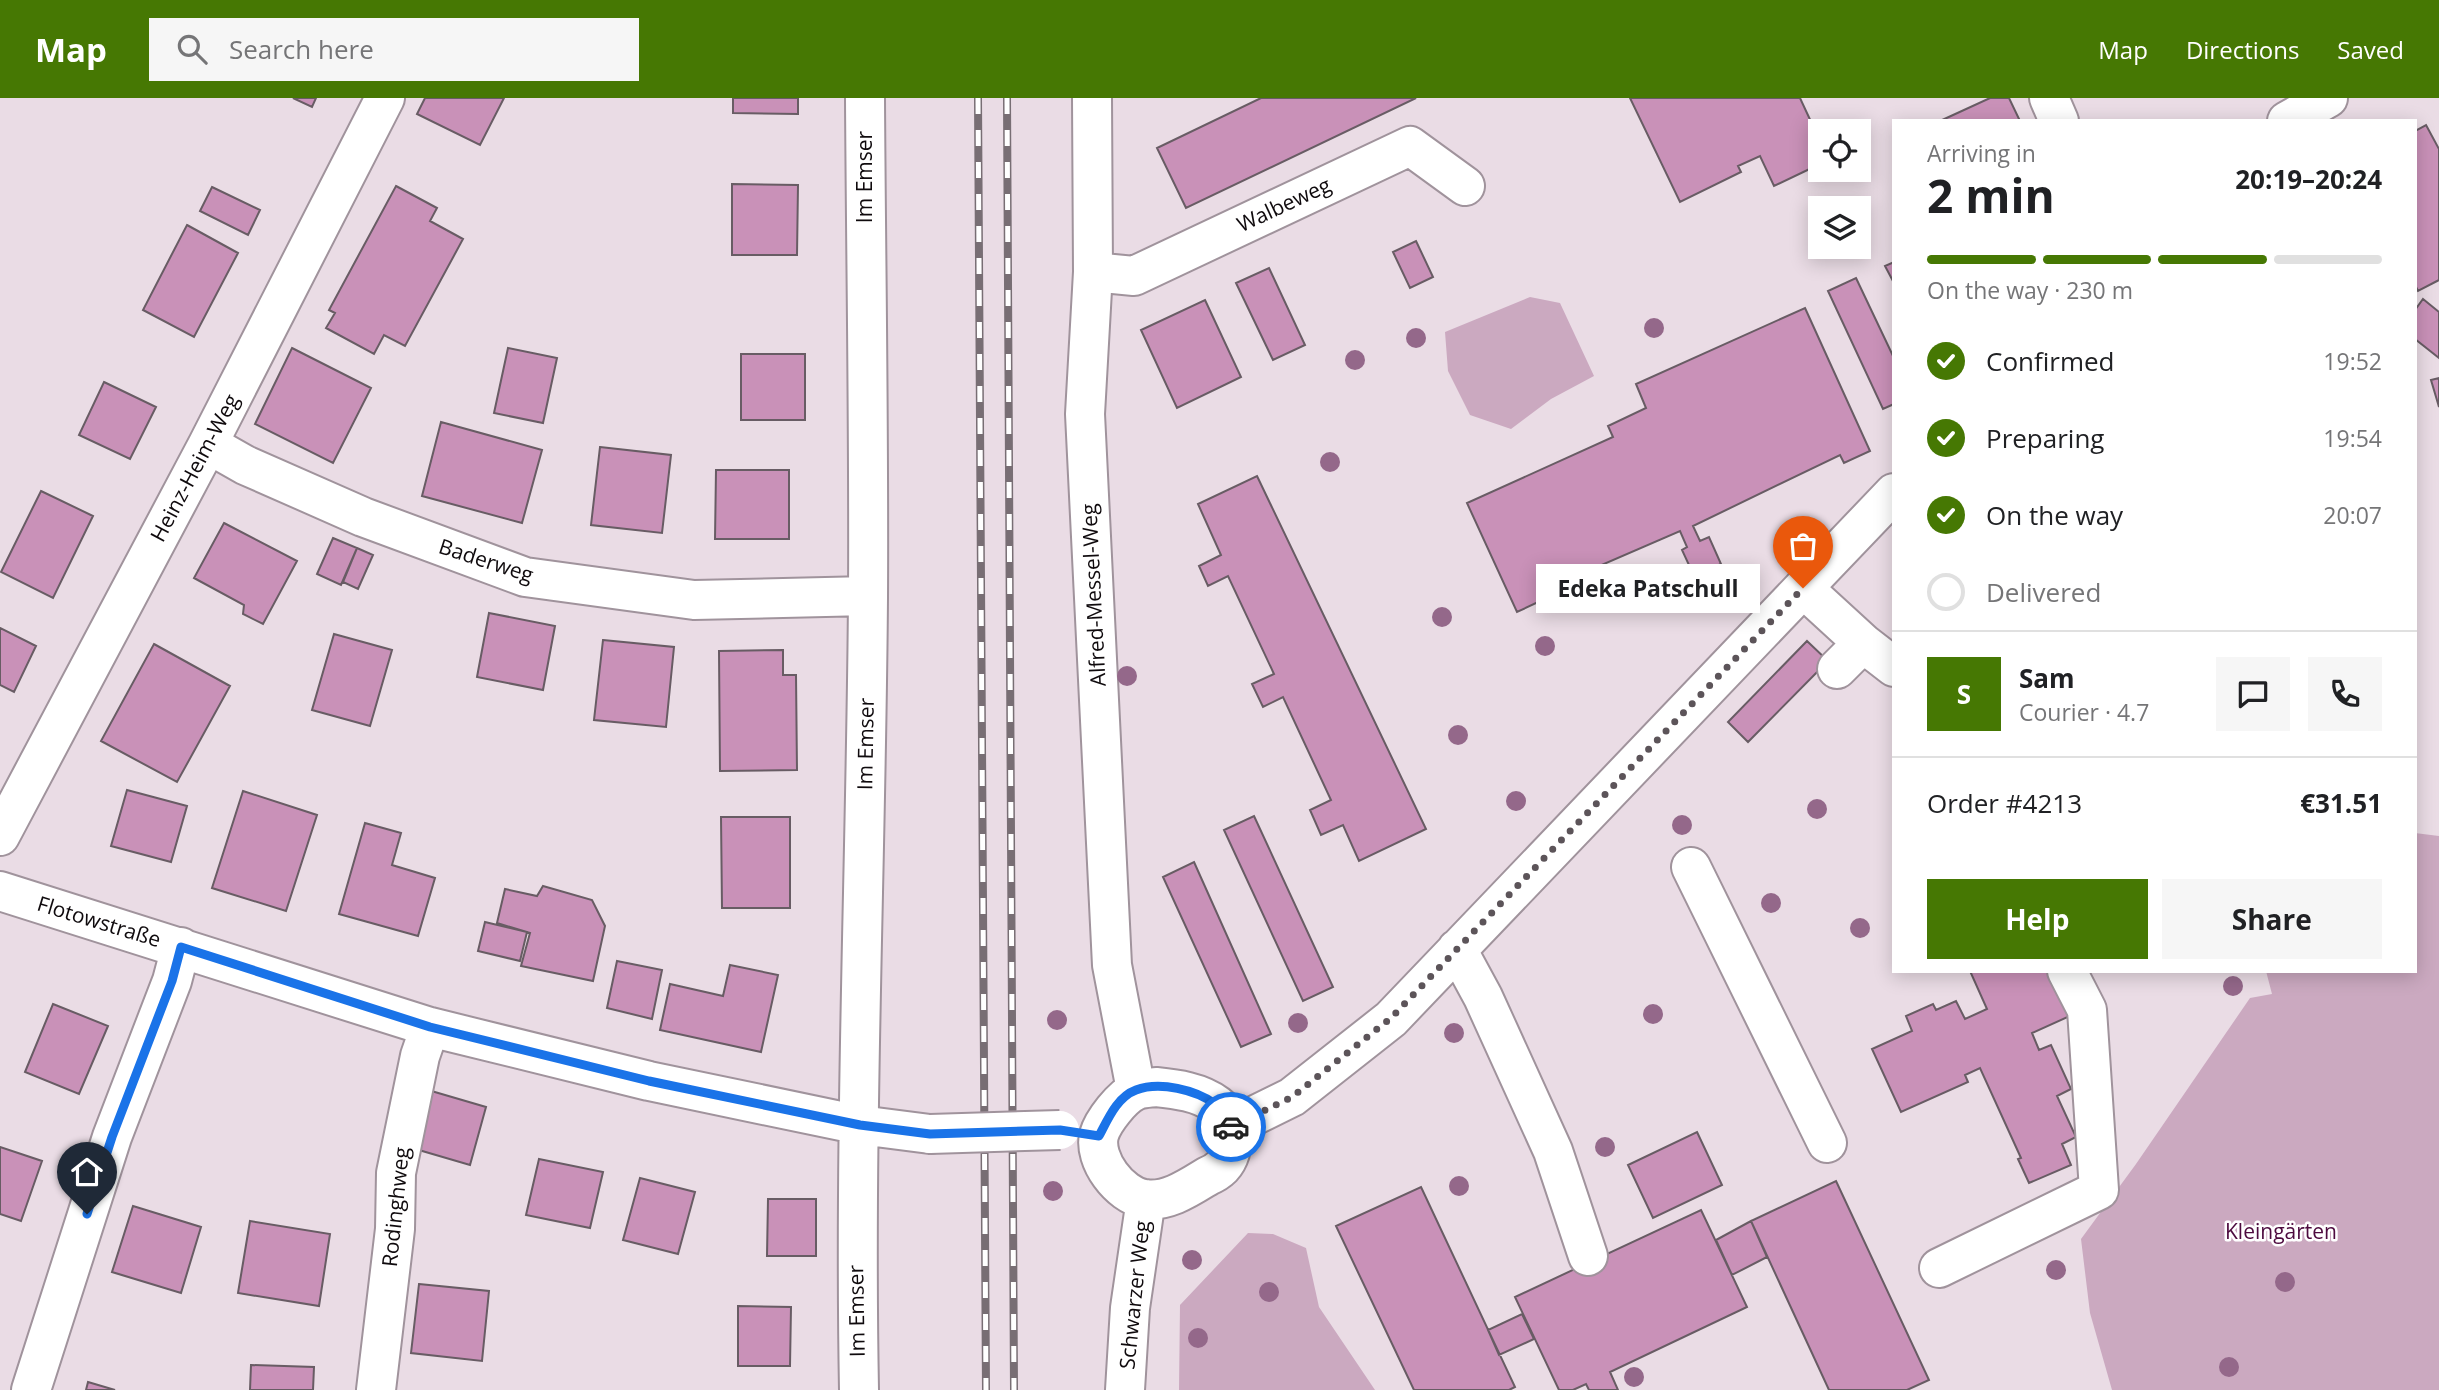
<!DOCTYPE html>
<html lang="en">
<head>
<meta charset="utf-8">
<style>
	:root { --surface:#fff; --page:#f6f6f6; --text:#202124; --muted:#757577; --line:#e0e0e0; --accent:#467803 }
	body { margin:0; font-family:"Open Sans",sans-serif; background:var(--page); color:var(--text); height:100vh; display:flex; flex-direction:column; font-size:26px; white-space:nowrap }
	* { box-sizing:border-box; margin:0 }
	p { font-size:23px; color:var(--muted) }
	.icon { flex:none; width:38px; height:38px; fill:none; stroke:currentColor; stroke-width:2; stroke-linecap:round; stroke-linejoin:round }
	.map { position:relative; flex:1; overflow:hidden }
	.panel { position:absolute; left:1892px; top:21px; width:525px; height:854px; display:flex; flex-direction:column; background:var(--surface); border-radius:0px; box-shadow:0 4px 18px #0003 }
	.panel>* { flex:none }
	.fabs { position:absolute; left:1808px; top:21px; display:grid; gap:14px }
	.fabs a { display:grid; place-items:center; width:63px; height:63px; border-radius:0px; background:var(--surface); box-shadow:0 4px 18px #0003; font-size:35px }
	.pin { position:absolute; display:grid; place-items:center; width:60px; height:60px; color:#fff; margin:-72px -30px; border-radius:50% 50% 50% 0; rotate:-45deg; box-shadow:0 0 7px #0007 }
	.pin .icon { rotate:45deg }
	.courier { position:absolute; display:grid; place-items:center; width:70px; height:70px; margin:-35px; border:5px solid #1a73e8; border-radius:50%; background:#fff; color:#222; box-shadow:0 2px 9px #0007 }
	.bubble { position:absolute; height:49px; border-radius:0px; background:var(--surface); box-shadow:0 4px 18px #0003; font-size:23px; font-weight:700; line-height:49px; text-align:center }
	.summary em { font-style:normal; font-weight:700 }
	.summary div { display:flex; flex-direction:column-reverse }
	.summary { display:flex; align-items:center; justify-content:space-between; height:119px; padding:0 35px }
	h1 { font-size:46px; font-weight:700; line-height:52px }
	.bar { display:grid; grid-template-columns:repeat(4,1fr); gap:10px 7px; align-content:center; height:84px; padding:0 35px }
	.bar i { height:9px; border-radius:5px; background:var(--line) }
	.bar .current { background:var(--accent) }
	.bar p { grid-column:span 4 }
	.line { display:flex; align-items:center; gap:18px; padding:0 35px; border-top:2px solid var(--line) }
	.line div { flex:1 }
	.round { display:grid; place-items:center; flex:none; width:74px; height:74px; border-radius:0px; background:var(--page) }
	ol { padding:0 35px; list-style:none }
	li { display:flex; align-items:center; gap:21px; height:77px }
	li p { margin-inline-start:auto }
	li .icon { padding:7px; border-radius:50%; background:var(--accent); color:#fff; stroke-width:4 }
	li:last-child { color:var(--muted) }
	li i { width:38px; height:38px; border:4px solid var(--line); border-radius:50% }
	.cta { display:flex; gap:14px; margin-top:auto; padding:14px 35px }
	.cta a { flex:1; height:80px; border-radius:0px; background:var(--accent); color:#fff; font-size:28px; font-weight:700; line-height:80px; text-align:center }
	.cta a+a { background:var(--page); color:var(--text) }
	header { display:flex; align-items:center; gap:42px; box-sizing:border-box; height:98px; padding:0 35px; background:var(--accent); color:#fff }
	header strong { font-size:33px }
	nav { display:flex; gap:38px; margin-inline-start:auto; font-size:24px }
	.search { width:490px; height:63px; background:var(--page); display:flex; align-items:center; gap:18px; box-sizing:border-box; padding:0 24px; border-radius:0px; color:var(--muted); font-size:26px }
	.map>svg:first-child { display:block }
	.green { fill:#cba9c0 }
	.building { fill:#c991b8; stroke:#685c64; stroke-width:2 }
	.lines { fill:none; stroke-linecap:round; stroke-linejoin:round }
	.minor-casing { stroke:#a0939c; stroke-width:42 }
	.minor { stroke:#fff; stroke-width:38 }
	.rail-casing { stroke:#786e74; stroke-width:8 }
	.rail { stroke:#fff; stroke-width:5; stroke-dasharray:16; stroke-linecap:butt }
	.minor-bridge-casing { stroke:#a0939c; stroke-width:42; stroke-linecap:butt }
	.minor-bridge { stroke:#fff; stroke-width:38 }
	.tree { fill:#94688a }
	.done { stroke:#5c5459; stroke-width:7; stroke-dasharray:0 12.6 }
	.route { stroke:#1a73e8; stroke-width:9 }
	.labels { text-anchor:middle; stroke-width:5; stroke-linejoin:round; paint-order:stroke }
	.street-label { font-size:21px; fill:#0f0a0d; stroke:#fff }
	.park-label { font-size:21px; fill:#4d0a3f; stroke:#fff }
</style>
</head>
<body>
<header>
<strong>Map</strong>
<div class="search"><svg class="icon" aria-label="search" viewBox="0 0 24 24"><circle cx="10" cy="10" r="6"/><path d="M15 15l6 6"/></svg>Search here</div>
<nav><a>Map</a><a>Directions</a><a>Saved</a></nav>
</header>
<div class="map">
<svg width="2439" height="1292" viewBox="0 0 2439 1292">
	<rect width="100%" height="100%" fill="#eadce5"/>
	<!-- green -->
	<path class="green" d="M1530,199L1560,205L1594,278L1551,301L1511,331L1470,317L1448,273L1445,234Z
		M2415,735L2439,738V1292H2112L2090,1215L2081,1141L2136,1066L2250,900L2272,896L2266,873H2415Z
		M1248,1135L1273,1136L1306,1150L1319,1209L1375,1292H1179L1180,1207Z"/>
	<!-- building -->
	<path class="building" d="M293,0H316L312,9Z
		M425,0H504L480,47L417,16Z
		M733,0H798V16L733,15Z
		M1261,0H1416L1186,110L1157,50Z
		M1630,0H1800L1820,43V66L1774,88L1760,58L1738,68L1741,74L1680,104Z
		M1990,0H2009L2020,23H1940Z
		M2426,27L2439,51V182L2418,193L2415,187V33Z
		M732,86L798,87L797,157H732Z
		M396,88L437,110L430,123L463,141L405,248L384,237L374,256L326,230L335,215L329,212Z
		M212,89L260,112L248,137L200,113Z
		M187,127L238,155L194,239L143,212Z
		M1416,143L1433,179L1410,190L1393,154Z
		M1894,164V185L1885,168Z
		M1269,170L1305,247L1273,262L1236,185Z
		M1856,180L1894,260V306L1883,311L1828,193Z
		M2423,201L2439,214V260L2415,241V212Z
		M1205,202L1241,279L1177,310L1141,232Z
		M1805,210L1870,353L1844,365L1840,357L1693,428L1700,443L1709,439L1721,466L1694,478L1682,452L1687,449L1680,433L1546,491L1549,499L1517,514L1467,405L1613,339L1608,328L1646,310L1636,286Z
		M292,250L371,290L333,365L255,326Z
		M508,250L557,260L543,325L494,315Z
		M741,256H805V322H741Z
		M2439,280V309L2431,282Z
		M104,284L156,309L130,361L79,337Z
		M441,324L542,352L522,425L422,398Z
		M600,349L671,357L662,435L591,427Z
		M716,372H789V441H715Z
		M1257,378L1426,731L1359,763L1343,727L1321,737L1310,712L1331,702L1283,599L1263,609L1252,586L1274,576L1228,478L1208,488L1199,468L1221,457L1198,406Z
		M41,393L93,418L53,500L1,474Z
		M224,425L297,463L263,526L243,516L244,507L194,480Z
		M333,440L357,450L341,487L317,476Z
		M357,450L373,457L358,491L343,484Z
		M489,515L555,528L543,592L477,579Z
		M0,530L36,548L14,594L0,587Z
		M334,536L392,552L370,628L312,612Z
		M603,542L674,549L666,629L594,622Z
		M1807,543L1828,563L1748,644L1728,624Z
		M154,546L230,588L177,684L101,643Z
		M783,552V577H796L797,672L720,673L719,553Z
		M127,692L187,708L171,764L111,748Z
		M243,693L317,717L286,813L212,790Z
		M1254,718L1333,889L1303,903L1224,732Z
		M721,719H790V810H722Z
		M365,725L401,735L392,767L435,780L418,838L339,816Z
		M1194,764L1271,936L1241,949L1163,779Z
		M543,788L592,802L605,828L593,883L521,868L530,835L497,825L505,791L537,798Z
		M485,824L527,834L520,863L478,853Z
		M617,863L662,872L652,921L607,910Z
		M730,867L778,877L761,954L660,932L670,886L723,898Z
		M1970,873H2052L2072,917L2032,935L2039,952L2051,947L2071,991L2057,998L2076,1039L2062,1046L2071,1067L2029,1085L2018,1061L2021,1060L1980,970L1965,977L1968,984L1901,1014L1872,951L1912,933L1906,918L1933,906L1936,912L1956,903L1965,921L1987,911Z
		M53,906L108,928L79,996L25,974Z
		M428,992L486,1009L470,1067L412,1050Z
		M1697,1034L1722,1087L1653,1120L1628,1067Z
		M0,1049L42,1063L21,1123L0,1116Z
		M539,1061L603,1074L590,1130L526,1117Z
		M640,1080L695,1094L678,1156L623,1142Z
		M1836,1083L1929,1282L1907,1292H1829L1751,1123Z
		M1421,1089L1515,1289L1509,1292H1414L1336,1128Z
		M768,1101H816V1158H767Z
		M133,1108L201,1129L181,1195L112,1174Z
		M1701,1112L1747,1209L1610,1274L1618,1292H1589L1586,1286L1573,1292H1559L1515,1199Z
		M250,1123L330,1136L319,1208L238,1195Z
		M1751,1123L1767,1159L1732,1177L1716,1142Z
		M419,1186L489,1193L482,1263L411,1255Z
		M738,1208L791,1209L790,1268H738Z
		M1522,1216L1534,1241L1499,1257L1488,1232Z
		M251,1267L314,1269L313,1292H250Z
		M88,1284L115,1292H86Z"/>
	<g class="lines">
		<defs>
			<path id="minor" d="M1092,0L1093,174L1085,316L1112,867L1136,992
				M2049,0L2059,23
				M2287,23L2328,0
				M1093,174L1134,178L1410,48L1465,88
				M208,346L245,367L363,419L525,479L694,502L868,498
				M1803,490L1863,545L1837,571
				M1863,545L1894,569
				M0,738L208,346L385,0
				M1691,769L1827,1045
				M0,793L430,929L649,983L860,1027L930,1036
				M1457,851L1483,899L1553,1053L1588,1158
				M1156,989C1176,991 1200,994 1217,1007C1235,1021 1237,1053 1222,1069C1218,1073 1213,1076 1208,1078C1190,1089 1167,1105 1144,1101C1120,1097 1093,1062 1099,1037C1103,1023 1122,999 1135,993C1141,990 1150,990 1156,989Z
				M1231,1029L1292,999L1391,921L1894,395
				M1939,1170L2099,1092L2087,912L2067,873
				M31,1292L112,1039L172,883L181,849
				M376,1292L395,1131L396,1075L420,958L430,929
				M859,1292C854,1028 866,764 868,500C869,333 866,167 865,0
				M1125,1292L1130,1210L1146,1101"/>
		</defs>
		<!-- minor casing -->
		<use href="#minor" class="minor-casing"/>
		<!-- minor -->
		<use href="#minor" class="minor"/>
		<defs>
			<path id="rail" d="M978,0L986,1292
				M1007,0L1014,1292"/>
		</defs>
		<!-- rail casing -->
		<use href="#rail" class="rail-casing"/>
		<!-- rail -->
		<use href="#rail" class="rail"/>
		<defs>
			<path id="minor-bridge" d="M930,1036L1060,1032"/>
		</defs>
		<!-- minor-bridge casing -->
		<use href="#minor-bridge" class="minor-bridge-casing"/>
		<!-- minor-bridge -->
		<use href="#minor-bridge" class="minor-bridge"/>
	</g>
	<!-- trees -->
	<g class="tree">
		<circle cx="1654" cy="230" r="10"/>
		<circle cx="1416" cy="240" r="10"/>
		<circle cx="1355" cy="262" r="10"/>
		<circle cx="1330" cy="364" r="10"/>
		<circle cx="1442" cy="519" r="10"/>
		<circle cx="1545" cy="548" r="10"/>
		<circle cx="1127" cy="578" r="10"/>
		<circle cx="1458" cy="637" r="10"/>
		<circle cx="1516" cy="703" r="10"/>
		<circle cx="1817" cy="711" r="10"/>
		<circle cx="1682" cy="727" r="10"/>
		<circle cx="1771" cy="805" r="10"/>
		<circle cx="1860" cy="830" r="10"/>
		<circle cx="2233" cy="888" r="10"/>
		<circle cx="1653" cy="916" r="10"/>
		<circle cx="1057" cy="922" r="10"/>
		<circle cx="1298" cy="925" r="10"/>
		<circle cx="1454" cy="935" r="10"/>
		<circle cx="1605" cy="1049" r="10"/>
		<circle cx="1459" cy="1088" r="10"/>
		<circle cx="1053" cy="1093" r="10"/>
		<circle cx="1192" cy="1162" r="10"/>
		<circle cx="2056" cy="1172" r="10"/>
		<circle cx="2285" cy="1184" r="10"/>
		<circle cx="1269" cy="1194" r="10"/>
		<circle cx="1198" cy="1240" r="10"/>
		<circle cx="2229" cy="1269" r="10"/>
		<circle cx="1634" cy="1279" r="10"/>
	</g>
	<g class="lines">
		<!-- done -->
		<path class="done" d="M1231,1029L1292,999L1391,920L1803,490"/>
		<!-- route -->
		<path class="route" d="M87,1116L112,1039L172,883L181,849L430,929L649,983L860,1027L930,1036L1060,1032L1099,1038C1108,1021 1117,999 1136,992C1160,983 1196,992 1215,1006C1223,1012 1227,1021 1231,1029"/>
	</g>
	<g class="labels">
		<!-- street labels -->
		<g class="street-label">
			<text transform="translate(865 79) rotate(-90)" y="7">Im Emser</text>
			<text transform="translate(1284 107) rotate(-25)" y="7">Walbeweg</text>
			<text transform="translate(195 370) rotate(-62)" y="7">Heinz-Heim-Weg</text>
			<text transform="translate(486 463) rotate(18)" y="7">Baderweg</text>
			<text transform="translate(1094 497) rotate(-93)" y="7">Alfred-Messel-Weg</text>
			<text transform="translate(866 646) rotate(-89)" y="7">Im Emser</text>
			<text transform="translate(99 824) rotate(17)" y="7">Flotowstraße</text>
			<text transform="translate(396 1109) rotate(-84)" y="7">Rodinghweg</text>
			<text transform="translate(1135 1197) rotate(-84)" y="7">Schwarzer Weg</text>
			<text transform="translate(857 1213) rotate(-91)" y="7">Im Emser</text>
		</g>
		<!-- park labels -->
		<g class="park-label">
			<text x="2281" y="1141">Kleingärten</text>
		</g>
	</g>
</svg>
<div class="fabs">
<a><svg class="icon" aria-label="locate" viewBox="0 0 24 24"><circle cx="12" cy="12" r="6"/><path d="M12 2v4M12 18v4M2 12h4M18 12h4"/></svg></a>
<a><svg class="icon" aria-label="layers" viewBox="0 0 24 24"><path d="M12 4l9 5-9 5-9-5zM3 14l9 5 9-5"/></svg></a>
</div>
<div class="pin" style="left:1803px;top:490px;background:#ea580c"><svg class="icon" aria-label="bag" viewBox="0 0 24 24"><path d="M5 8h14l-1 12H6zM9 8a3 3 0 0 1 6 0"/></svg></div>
<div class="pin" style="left:87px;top:1116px;background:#1f2937"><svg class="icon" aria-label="home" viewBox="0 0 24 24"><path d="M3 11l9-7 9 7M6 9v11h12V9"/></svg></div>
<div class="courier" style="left:1231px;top:1029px"><svg class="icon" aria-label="car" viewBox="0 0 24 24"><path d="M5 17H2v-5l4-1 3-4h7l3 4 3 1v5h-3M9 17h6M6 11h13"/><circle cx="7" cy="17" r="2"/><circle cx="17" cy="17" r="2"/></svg></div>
<div class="bubble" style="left:1536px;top:466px;width:224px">Edeka Patschull</div>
<section class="panel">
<div class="summary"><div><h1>2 min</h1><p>Arriving in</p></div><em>20:19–20:24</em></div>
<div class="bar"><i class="current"></i><i class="current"></i><i class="current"></i><i></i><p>On the way · 230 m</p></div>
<ol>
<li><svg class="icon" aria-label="check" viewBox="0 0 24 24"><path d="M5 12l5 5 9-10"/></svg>Confirmed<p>19:52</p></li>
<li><svg class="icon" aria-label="check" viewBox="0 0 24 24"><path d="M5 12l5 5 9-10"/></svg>Preparing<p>19:54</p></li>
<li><svg class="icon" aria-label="check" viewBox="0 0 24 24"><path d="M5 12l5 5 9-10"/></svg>On the way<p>20:07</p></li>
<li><i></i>Delivered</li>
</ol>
<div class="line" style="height:126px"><b class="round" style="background:var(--accent);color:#fff">S</b><div><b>Sam</b><p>Courier · 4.7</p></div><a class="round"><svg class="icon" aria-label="chat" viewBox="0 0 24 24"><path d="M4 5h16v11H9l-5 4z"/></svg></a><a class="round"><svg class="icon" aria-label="phone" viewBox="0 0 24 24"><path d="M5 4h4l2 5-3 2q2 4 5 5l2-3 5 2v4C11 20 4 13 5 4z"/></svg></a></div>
<div class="line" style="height:91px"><div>Order #4213</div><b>€31.51</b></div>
<div class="cta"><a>Help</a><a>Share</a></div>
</section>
</div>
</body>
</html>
